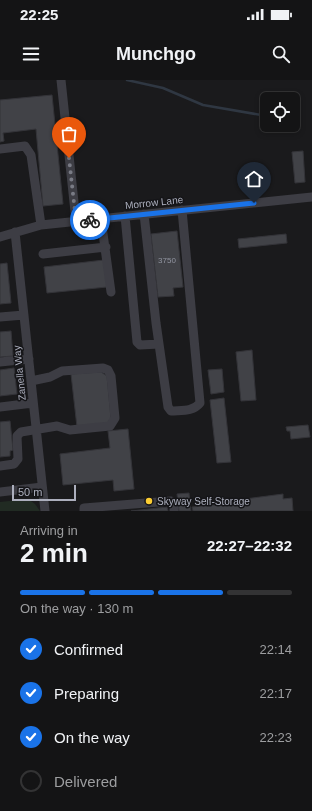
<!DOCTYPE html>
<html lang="en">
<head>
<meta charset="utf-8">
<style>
	:root { --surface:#141415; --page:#1d1d1e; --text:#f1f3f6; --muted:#9d9ea0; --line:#333334; --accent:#1a73e8 }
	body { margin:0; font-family:Helvetica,sans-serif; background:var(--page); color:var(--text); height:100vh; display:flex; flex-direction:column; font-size:15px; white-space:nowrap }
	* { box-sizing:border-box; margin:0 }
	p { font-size:13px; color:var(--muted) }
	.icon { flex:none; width:22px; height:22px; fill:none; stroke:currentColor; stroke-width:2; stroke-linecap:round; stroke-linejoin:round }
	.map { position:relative; height:431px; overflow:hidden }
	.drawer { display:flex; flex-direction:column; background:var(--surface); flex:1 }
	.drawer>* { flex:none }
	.buttons { position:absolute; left:260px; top:12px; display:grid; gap:8px }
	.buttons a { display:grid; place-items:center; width:40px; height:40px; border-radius:6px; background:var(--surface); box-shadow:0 2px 6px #0003,0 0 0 1px var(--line); font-size:20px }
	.scale { position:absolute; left:12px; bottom:10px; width:64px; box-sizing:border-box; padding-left:4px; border:2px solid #acafbd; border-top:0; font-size:11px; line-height:14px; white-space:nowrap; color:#acafbd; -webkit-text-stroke:3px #151518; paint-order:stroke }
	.pin { position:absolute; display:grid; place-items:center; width:34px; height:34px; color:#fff; margin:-41px -17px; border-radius:50% 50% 50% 0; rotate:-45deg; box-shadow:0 0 4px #0007 }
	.pin .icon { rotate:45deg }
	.courier { position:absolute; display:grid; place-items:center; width:40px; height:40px; margin:-20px; border:3px solid #1a73e8; border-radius:50%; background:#fff; color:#222; box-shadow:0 1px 5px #0007 }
	.summary em { font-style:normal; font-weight:700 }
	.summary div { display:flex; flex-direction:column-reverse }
	.summary { display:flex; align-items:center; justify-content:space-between; height:68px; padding:0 20px }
	h1 { font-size:26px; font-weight:700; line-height:30px }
	.bar { display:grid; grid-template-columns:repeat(4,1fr); gap:6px 4px; align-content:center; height:48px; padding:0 20px }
	.bar i { height:5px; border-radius:3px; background:var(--line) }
	.bar .selected { background:var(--accent) }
	.bar p { grid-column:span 4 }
	ol { padding:0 20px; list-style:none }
	li { display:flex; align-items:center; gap:12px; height:44px }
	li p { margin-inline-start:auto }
	li .icon { padding:4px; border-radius:50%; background:var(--accent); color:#fff; stroke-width:4 }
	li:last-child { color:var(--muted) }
	li i { width:22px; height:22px; border:2px solid var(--line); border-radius:50% }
	.status { display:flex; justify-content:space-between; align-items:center; height:28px; padding:0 20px; background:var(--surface); direction:ltr }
	.status svg { height:11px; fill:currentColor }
	header { display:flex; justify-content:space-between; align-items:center; height:52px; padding:0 20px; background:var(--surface); font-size:18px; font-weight:700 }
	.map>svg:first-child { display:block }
	.green { fill:#212b23 }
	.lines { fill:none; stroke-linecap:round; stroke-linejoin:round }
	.stream { stroke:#2f3742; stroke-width:2.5 }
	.building { fill:#414247; stroke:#343439 }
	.minor { stroke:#3d3d44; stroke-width:9 }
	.done { stroke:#797b85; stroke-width:4; stroke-dasharray:0 7.2 }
	.route { stroke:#1a73e8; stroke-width:5 }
	.poi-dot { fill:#fccd32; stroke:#151518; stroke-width:1.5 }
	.labels { text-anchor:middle; stroke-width:3; stroke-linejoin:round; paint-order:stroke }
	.number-label { font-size:8px; fill:#9194a0 }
	.street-label { font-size:10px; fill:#acafbd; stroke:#151518 }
	.poi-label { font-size:10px; fill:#acafbd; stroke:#151518; text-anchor:start }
</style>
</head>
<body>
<div class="status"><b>22:25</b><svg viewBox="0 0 49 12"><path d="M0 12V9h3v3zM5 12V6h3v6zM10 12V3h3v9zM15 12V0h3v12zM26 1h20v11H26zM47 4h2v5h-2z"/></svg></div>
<header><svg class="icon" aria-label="menu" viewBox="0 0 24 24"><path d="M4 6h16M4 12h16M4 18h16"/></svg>Munchgo<svg class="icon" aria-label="search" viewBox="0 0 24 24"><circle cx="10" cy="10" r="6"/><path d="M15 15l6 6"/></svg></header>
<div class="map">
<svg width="312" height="431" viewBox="0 0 312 431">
	<rect width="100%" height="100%" fill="#1a1a1c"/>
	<!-- green -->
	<path class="green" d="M28,419L35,424L40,431H0V422Z"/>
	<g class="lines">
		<!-- stream -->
		<path class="stream" d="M127,0L163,8L203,25L267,36"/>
	</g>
	<!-- building -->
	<path class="building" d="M52,15L63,124L43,126L36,49L3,53L4,61L0,62V20Z
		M303,71L305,102L295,103L292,72Z
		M177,151L183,207L173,208L174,216L158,217L151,154Z
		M286,154L287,163L239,168L238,159Z
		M104,180L107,207L47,213L44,187Z
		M7,183L11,223L0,224V184Z
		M11,251L13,276L0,277V252Z
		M252,270L256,320L241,321L236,272Z
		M14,288L17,314L0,316V290Z
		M222,289L224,312L211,314L208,290Z
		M101,292L107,296L111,338L107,344L77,347L71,294Z
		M224,318L231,382L217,383L210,320Z
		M10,341L13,370L10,371V376L0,377V342Z
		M308,345L310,357L291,359L290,351H287L286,347Z
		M128,349L134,409L114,411L113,400L63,405L60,374L110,368L108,351Z
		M189,413L191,431H179L177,414Z
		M283,414V419L292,418L293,431H193L192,427L246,422L245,419Z
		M167,427L168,431H131Z"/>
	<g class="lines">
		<!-- minor -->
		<path class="minor" d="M61,0L76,141
			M0,69L25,66L31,75L41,145
			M144,134L156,243L168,327L171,331C181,330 193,332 200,323L182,130
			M125,136L137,262L140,265L159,264
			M101,139L111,212
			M15,152L45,431
			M0,157L41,145L312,117
			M43,174L106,167
			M0,237L24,235
			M0,282L29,279
			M0,327L33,323
			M0,386L14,384L18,379L17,356L21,352L57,346L70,350L110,346L115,338L111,296L108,290L103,288L62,291L50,297L31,301
			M0,412L42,407
			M84,431V428L171,421L174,423V431"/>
	</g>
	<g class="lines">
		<!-- done -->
		<path class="done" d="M69,78L76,141L90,140"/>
		<!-- route -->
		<path class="route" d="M90,140L254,123"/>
	</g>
	<!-- markers -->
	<circle class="poi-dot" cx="149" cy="421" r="4"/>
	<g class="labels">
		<!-- number labels -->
		<g class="number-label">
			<text x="167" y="183">3750</text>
		</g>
		<!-- street labels -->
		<g class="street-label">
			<text transform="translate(154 122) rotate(-6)" y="4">Morrow Lane</text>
			<text transform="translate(19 293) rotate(-96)" y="4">Zanella Way</text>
		</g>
		<!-- poi labels -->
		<g class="poi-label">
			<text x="157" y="425">Skyway Self-Storage</text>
		</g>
	</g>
</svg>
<div class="buttons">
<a><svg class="icon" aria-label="locate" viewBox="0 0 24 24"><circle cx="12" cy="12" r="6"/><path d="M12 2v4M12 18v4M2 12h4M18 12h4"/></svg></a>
</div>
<div class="scale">50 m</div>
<div class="pin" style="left:69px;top:78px;background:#ea580c"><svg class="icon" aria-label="bag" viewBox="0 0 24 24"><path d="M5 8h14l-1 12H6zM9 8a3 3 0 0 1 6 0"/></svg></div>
<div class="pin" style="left:254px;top:123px;background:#1f2937"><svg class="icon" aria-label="home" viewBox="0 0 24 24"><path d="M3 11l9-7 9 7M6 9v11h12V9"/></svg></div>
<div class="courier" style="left:90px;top:140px"><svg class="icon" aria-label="bike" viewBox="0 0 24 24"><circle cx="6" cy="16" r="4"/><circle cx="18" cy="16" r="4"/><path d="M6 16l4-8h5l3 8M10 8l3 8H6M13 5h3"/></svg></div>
</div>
<section class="drawer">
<div class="summary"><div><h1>2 min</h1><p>Arriving in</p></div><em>22:27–22:32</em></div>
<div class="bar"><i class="selected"></i><i class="selected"></i><i class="selected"></i><i></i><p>On the way · 130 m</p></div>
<ol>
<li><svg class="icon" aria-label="check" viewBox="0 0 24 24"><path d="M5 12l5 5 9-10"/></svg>Confirmed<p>22:14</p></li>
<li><svg class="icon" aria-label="check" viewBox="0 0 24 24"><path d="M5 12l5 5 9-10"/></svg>Preparing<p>22:17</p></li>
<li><svg class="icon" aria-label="check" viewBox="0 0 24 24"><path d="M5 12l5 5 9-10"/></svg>On the way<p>22:23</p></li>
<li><i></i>Delivered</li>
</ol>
</section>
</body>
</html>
